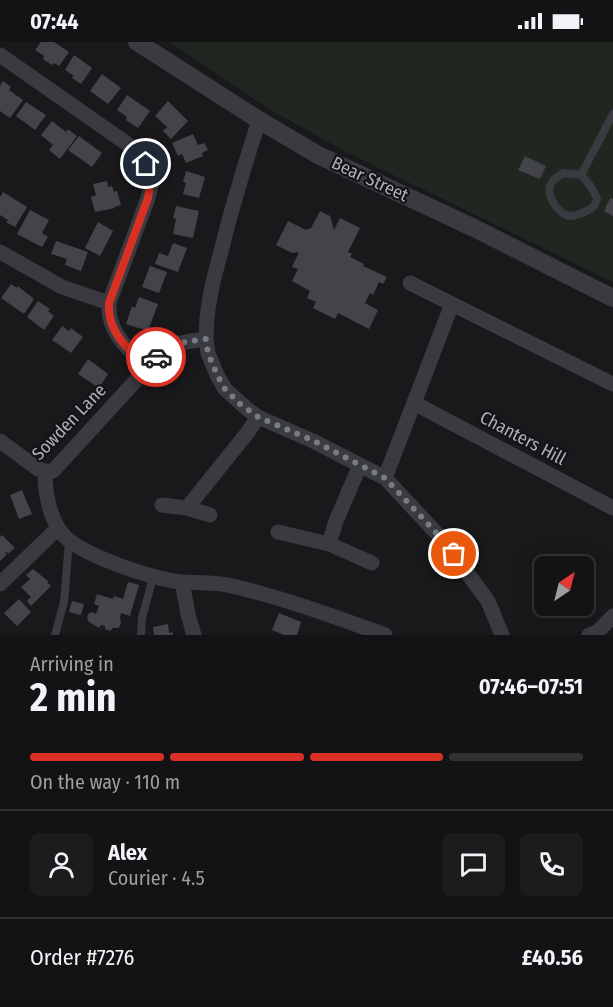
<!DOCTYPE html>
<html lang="en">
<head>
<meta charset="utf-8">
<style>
	:root { --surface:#131315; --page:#1c1c1e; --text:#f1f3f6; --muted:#9d9ea0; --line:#323234; --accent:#d93025 }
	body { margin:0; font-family:"Fira Sans Condensed",sans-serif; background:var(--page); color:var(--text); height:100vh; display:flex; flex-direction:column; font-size:22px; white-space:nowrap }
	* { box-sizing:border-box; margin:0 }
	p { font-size:20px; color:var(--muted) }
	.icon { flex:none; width:33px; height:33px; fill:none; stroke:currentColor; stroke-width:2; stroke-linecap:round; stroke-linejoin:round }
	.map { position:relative; height:593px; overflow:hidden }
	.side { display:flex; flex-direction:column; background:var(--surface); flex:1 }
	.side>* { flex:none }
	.needle { width:39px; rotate:35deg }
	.buttons { position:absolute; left:534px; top:514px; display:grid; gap:12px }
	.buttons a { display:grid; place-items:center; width:60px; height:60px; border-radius:9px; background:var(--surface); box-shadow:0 6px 24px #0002,0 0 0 2px var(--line); font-size:30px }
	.pin { position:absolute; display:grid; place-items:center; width:51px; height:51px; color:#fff; margin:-26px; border:3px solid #fff; border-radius:50%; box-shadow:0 2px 6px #0007 }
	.courier { position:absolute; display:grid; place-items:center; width:60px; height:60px; margin:-30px; border:4px solid #d93025; border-radius:50%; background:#fff; color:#222; box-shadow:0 2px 8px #0007 }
	.headline em { font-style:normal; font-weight:700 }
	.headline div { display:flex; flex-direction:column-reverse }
	.headline { display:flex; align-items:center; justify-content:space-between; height:102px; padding:0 30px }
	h1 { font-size:39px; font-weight:700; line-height:45px }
	.bar { display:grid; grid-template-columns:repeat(4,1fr); gap:9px 6px; align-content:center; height:72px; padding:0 30px }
	.bar i { height:8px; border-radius:4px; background:var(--line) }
	.bar .on { background:var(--accent) }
	.bar p { grid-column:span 4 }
	.line { display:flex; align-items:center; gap:15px; padding:0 30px; border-top:2px solid var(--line) }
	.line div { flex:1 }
	.round { display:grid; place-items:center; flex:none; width:63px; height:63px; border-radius:9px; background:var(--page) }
	.status { display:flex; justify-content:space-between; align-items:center; height:42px; padding:0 30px; background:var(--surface); direction:ltr }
	.status svg { height:16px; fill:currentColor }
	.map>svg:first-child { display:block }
	.green { fill:#1f2720 }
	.building { fill:#434449 }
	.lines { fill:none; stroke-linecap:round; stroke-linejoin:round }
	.service { stroke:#3a3b41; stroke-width:8 }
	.minor { stroke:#3a3b41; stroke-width:15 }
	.tertiary { stroke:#3a3b41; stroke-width:18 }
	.done { stroke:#787b84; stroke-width:6; stroke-dasharray:0 10.8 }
	.route { stroke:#d93025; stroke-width:8 }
	.labels { text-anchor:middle; stroke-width:4.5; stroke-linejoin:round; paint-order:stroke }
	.street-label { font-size:18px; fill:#abb0bc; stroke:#141417 }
</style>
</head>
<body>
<div class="status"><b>07:44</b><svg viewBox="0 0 49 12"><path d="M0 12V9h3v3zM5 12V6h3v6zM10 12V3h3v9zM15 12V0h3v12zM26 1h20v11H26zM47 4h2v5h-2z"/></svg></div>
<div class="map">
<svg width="613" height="593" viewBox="0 0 613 593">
	<rect width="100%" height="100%" fill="#19191c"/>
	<!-- green -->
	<path class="green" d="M169,0H613V240L344,109L271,68Z"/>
	<!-- building -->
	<path class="building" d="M41,0H54L69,10L59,24L54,21L52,23L43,17L44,14L35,8Z
		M74,13L92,26L81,42L72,36L74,34L65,28Z
		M102,32L121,46L108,62L90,49Z
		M3,39L11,45L9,48L23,58L10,76L0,69V44Z
		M127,53L150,69L138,86L126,78L127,75L117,68Z
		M168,59L188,79L171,97L163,89L167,85L155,74Z
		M26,60L46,73L35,88L16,74Z
		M52,79L66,90L68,87L77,94L60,117L49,108L53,103L41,93Z
		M193,92L198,103L204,101L208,108L202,111L203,114L186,121L182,112L178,114L172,101Z
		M79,94L102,111L92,125L68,108Z
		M525,114L546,124L540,137L518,128Z
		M186,129L205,135L199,156L183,152L186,141L183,140Z
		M107,139L108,145L112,144L114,150L117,149L121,163L114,165L115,166L95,170L91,155L96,153L93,142Z
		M3,150L27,165L15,185L6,180L8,178L0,173V155Z
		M610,156L613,157V174L604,169Z
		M176,164L199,169L193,196L173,192L176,177L173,176Z
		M30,168L49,178L42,191L48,195L42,205L17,192Z
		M320,169L330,174L334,188L340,176L360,186L348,210L352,212L350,215L364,222L363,224L387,235L383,242L379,240L373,253L370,251L365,261L378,268L369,287L338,271L335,277L313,266L316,260L307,256L310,249L292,239L298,227L292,225L299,210L292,211L276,203L288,179L306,188L311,186Z
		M98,180L113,189L100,214L85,206Z
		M56,199L88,210L81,229L65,223L67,217L51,212Z
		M173,201L187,206L178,230L155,222L159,211L168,214Z
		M150,224L167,230L159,251L142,245Z
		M11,242L17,246L18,244L34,257L24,272L1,256Z
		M139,255L158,262L148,289L126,282L132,264L135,266Z
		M38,259L50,267L48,269L54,274L44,288L27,275Z
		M62,284L69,289L71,286L83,295L71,311L52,298Z
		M88,317L108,332L99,346L78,332Z
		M22,448L32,472L19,477L10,453Z
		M2,493L15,506L8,512L6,509L5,511L7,512L0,519V495Z
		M33,527L48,539L47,540L51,544L31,564L27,559L31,555L21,545L30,537L26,533Z
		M128,540L139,543L130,574L121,571L120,577L121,580L120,584L118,586H113L110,589L105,587V584L101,583L99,586L89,580L87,576L89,571L92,570L96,572L99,564L94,562L97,552L113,557L114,554L123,557Z
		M19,557L31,570L17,584L4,571Z
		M72,559L84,562L81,573L69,570Z
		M279,571L301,580L297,593H284L272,588Z
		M168,582L169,591L172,590L173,593H154L153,585Z"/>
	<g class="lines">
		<!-- service -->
		<path class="service" d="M564,131L581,133C588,140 594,148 597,157C595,165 591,167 584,170C580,172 575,174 570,174C557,172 544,151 552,140C555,135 559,134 564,131Z
			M581,133L613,72
			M55,593L64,560L69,499
			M141,593L142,576L153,535"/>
		<!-- minor -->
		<path class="minor" d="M0,13L126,101L135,108L146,122L151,137V144L148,156L109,261
			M0,210L62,245L109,261C107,290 128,307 147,326
			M410,241L452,262
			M206,297L208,311L217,333L225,347L246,366L258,375L313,399L385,436L442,497L488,559L502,593
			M414,361L613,466
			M0,399L38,427L45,429H53L162,310C176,300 190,299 206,297C206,263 214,235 223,202C233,160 246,119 259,78
			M45,429C45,451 48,472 61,490C76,512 155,538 182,540C199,541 216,540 232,544C284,556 335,575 385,593
			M385,436L452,262L613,342
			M162,463L187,466L210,473
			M187,466L248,390L258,375
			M278,490L329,502L372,521
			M329,502L336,479L360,423
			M182,540L188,572L194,593
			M0,542L58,486
			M589,593L597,590L613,574"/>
		<!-- tertiary -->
		<path class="tertiary" d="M137,0L259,78L318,113L474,186L613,256"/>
	</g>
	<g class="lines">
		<!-- done -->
		<path class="done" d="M156,315C172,300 185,300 206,297L208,311L217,333L225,347L240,362L258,375L314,399L385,436L442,497L454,512"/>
		<!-- route -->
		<path class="route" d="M146,122L151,136L148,156L109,261C107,290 128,307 147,326L156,315"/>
	</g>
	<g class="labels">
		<!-- street labels -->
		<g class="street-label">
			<text transform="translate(370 137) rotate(25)" y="6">Bear Street</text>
			<text transform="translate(69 380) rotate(-46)" y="6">Sowden Lane</text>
			<text transform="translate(523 396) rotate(28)" y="6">Chanters Hill</text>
		</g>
	</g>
</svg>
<div class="buttons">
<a><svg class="needle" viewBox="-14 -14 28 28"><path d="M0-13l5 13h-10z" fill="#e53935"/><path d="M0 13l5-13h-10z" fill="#9d9ea0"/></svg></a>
</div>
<div class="pin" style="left:454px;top:512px;background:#ea580c"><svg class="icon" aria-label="bag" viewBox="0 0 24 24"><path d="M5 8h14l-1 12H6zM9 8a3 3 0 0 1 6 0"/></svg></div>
<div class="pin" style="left:146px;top:122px;background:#1f2937"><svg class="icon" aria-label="home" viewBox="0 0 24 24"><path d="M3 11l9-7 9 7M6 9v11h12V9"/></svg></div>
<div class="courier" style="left:156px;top:315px"><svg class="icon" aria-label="car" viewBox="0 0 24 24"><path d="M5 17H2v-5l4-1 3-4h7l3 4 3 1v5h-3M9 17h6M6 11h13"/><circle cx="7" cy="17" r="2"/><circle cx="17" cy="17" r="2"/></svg></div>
</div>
<section class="side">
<div class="headline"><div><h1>2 min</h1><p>Arriving in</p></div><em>07:46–07:51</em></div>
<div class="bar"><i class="on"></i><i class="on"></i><i class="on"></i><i></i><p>On the way · 110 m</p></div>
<div class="line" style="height:108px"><a class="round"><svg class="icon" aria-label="person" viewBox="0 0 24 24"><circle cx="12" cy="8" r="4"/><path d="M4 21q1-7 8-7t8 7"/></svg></a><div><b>Alex</b><p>Courier · 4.5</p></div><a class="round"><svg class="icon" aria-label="chat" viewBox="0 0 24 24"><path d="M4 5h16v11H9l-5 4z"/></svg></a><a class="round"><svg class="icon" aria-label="phone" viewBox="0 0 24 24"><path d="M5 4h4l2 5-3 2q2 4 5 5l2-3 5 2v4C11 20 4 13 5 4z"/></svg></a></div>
<div class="line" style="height:78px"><div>Order #7276</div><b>£40.56</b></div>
</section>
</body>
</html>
